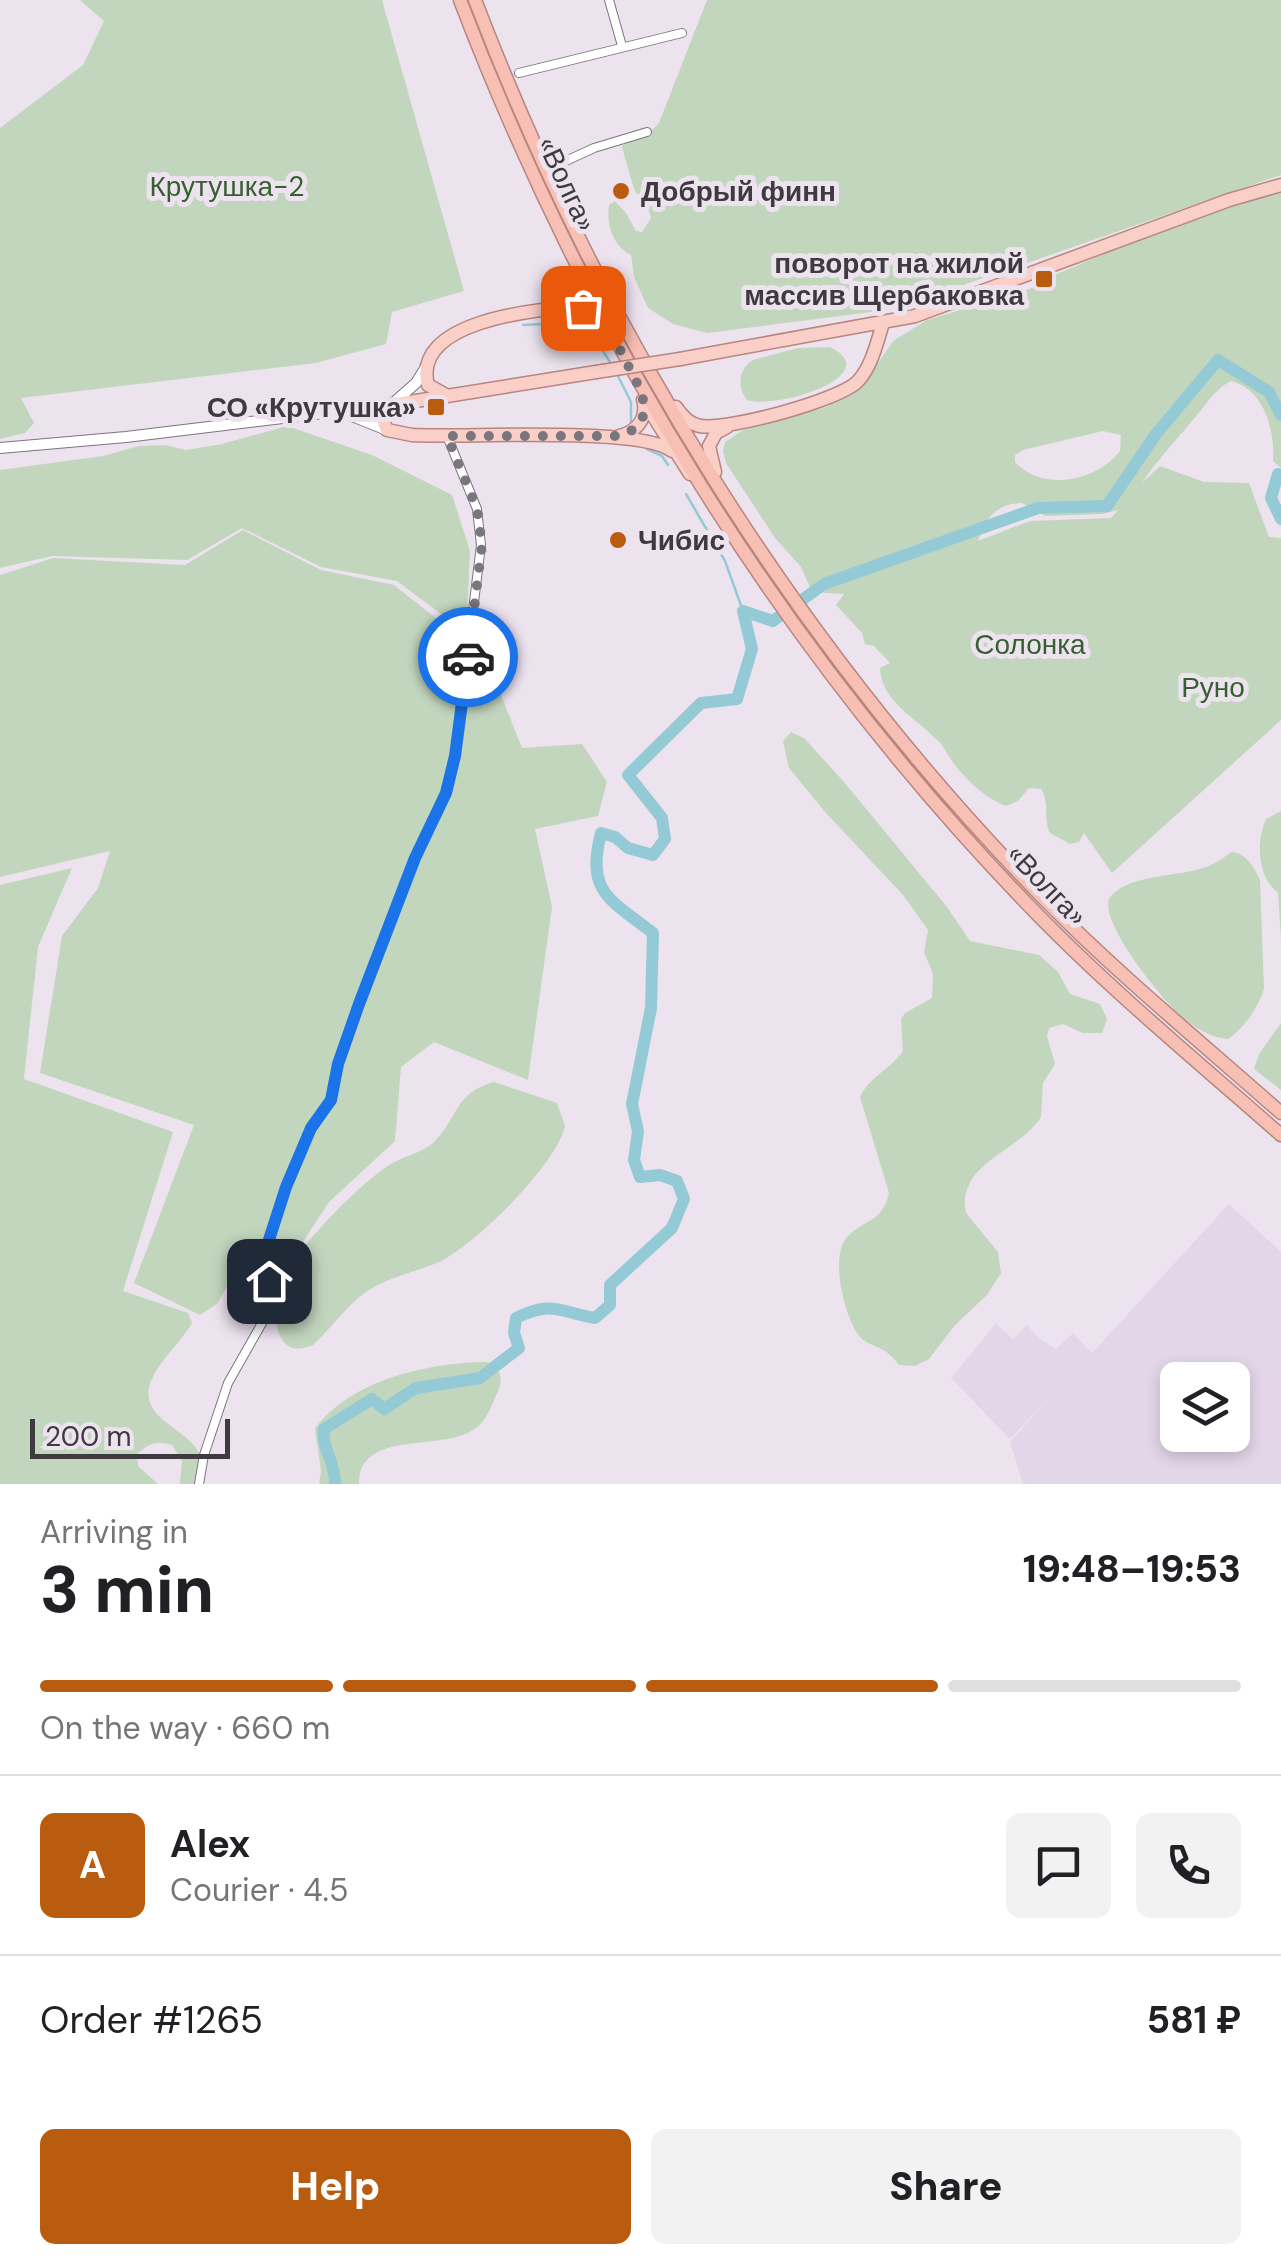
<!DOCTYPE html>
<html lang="en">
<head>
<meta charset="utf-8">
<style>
	:root { --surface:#fff; --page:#f2f2f2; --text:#202124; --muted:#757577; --line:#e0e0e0; --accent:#ba5c10 }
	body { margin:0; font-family:"DM Sans",sans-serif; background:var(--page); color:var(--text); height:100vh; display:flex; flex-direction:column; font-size:38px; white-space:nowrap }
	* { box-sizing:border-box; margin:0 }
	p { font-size:32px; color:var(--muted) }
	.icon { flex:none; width:55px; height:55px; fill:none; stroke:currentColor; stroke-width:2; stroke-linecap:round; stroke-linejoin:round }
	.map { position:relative; height:1484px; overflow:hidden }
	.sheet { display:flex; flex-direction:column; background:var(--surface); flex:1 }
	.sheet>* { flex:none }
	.buttons { position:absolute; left:1160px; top:1362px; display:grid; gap:20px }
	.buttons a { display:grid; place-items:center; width:90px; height:90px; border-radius:15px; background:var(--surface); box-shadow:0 5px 15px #0003; font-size:50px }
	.scale { position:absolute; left:30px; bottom:25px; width:200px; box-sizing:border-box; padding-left:10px; border:5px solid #3e3a3f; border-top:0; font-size:28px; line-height:35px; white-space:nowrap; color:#3e3a3f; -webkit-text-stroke:8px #ece3ef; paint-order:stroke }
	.pin { position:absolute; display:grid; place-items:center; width:85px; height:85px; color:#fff; margin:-42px; border-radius:20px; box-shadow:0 5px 15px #0006 }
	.courier { position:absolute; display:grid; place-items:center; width:100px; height:100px; margin:-50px; border:8px solid #1a73e8; border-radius:50%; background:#fff; color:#222; box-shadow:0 2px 12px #0007 }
	.overview em { font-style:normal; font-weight:800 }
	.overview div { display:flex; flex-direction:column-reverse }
	.overview { display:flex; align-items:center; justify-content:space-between; height:170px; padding:0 40px }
	h1 { font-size:65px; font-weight:800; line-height:75px }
	.bar { display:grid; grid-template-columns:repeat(4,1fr); gap:15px 10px; align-content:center; height:120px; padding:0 40px }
	.bar i { height:12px; border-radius:8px; background:var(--line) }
	.bar .on { background:var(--accent) }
	.bar p { grid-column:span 4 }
	.line { display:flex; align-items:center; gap:25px; padding:0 40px; border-top:2px solid var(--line) }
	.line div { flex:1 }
	.round { display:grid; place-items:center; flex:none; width:105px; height:105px; border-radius:15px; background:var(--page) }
	.button { display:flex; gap:20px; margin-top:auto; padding:20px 40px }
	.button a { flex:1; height:115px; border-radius:15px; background:var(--accent); color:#fff; font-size:40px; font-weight:800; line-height:115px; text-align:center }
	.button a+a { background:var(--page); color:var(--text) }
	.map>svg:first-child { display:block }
	.built { fill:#e3d6e9; fill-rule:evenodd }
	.green { fill:#c2d6be; fill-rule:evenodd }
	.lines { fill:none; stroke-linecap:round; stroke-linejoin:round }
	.stream { stroke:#94cad5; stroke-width:2.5 }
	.river { stroke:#94cad5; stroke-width:12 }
	.minor-casing { stroke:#7c747f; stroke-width:10 }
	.tertiary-casing { stroke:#7c747f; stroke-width:12 }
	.primary-casing { stroke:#b6867f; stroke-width:15 }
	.trunk-casing { stroke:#b6867f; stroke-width:15 }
	.minor { stroke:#fff; stroke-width:8 }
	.tertiary { stroke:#fff; stroke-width:10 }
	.primary { stroke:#facfc7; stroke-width:12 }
	.trunk { stroke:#f8bfb4; stroke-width:12 }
	.primary-bridge-casing { stroke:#b6867f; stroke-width:15; stroke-linecap:butt }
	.primary-bridge { stroke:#facfc7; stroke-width:12 }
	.done { stroke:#7b757d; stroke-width:10; stroke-dasharray:0 18 }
	.route { stroke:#1a73e8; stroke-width:12 }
	.poi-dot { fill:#ba5c10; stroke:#ece3ef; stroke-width:4 }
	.labels { text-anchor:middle; stroke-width:10; stroke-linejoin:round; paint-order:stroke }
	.street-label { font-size:28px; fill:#3e3a3f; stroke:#ece3ef }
	.park-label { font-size:28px; fill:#376031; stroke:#ece3ef }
	.poi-label { font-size:28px; font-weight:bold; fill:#3e3a3f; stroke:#ece3ef; text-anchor:start }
</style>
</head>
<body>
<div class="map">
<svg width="1281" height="1484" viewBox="0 0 1281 1484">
	<rect width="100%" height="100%" fill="#ece3ef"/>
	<!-- built -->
	<path class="built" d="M1229,1204L1281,1252V1484H1023L1010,1442L1051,1396L1010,1439L951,1378L996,1323L1013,1339L1027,1325L1040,1339L1056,1349L1073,1333L1092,1353ZM1232,1380V1435H1178V1380Z"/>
	<!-- green -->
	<path class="green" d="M80,0H382L464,291L392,312L386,344L316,363L21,398L34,423L25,433L0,439V128L83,65L104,21Z
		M707,0H1281V175L894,309L707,333L673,324L648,308L634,277L631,255C613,246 606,224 609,205L615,201L626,213L636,231L642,232L651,218C648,204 639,200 634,188C631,178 624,156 622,146L650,132L659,123Z
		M1281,189V468L1273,461C1275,431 1265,390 1231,381C1214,389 1205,407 1192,421C1174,443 1158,459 1142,483L1160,466L1204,482L1249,483L1269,537L1281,538V720L1112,873L1084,833L1079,842L1070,844L1050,833C1043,819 1050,802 1041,789L1029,788L1018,801L1006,806C985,798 965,779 952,761C947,754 944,746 938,741C918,719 881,702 880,668L890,663L874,646L865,644L862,633L836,605L844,594L812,592L801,567L775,538L726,463L723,451L725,442L743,430L824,408L852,395L863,385L893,341L927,320L1039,286L1057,274L1139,239ZM1103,431L1121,435L1120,451C1096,482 1042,492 1015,462V455L1023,450ZM1022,503L1045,516L1103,514L1118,510L1111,518L1030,521L978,541C986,517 996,504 1022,503Z
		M830,347C887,375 778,410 747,400C737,388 738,369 753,360L798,348Z
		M287,426L372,455L452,495L470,551L467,616L453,623L397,581L321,567L242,528L187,560L52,556L0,568V470L103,456L139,446L165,445L186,450L222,444Z
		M243,530L321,570L394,585L456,634L499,690L522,748L582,744L607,782L598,816L535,829L552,907L528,1080L434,1042L401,1067L395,1141L329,1202L289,1263L263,1255L254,1289L229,1283L217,1304L200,1315L134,1283L194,1125L40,1073L62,936L98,888L110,851L0,877V575L53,558L185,565Z
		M791,732L805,739L844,782L947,907L970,941L1039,955L1058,972L1070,994L1100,1004L1107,1019L1102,1033H1083L1063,1024L1049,1028L1047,1036L1055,1064L1043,1083L1041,1117C1019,1152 956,1163 966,1213L998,1252L1001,1273L987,1295L955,1325L929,1359L915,1366L899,1365C883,1342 867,1349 857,1333C844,1312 829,1255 848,1236C866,1218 882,1223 889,1193L860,1097C870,1076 890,1070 903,1051L901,1019L905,1013L932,998L933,974L924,952L928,930L904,896L825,812L789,768L783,741Z
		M1281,811V939L1278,893C1257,876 1256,842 1266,819Z
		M1232,852C1247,854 1254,867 1260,880L1264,989C1258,1008 1244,1028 1228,1039C1213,1038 1199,1030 1187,1021C1166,1006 1093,916 1111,896C1130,874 1180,877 1206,867C1215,864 1224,857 1232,852Z
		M72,868L38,947L24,1079L173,1132L123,1291L188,1313L192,1323C180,1344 154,1365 149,1388C143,1420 188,1429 199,1453C204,1462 204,1474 204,1484H180L182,1461L172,1445C156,1440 149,1443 136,1455L139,1467L158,1484H0V885Z
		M1281,1023V1090L1254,1069L1259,1054Z
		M494,1082L557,1103L565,1126C557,1164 476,1244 441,1261C417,1272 391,1276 369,1290C347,1304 332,1328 313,1345C268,1365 270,1295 286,1271C310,1236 354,1189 389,1165C403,1156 424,1153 436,1140C459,1115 455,1093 494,1082Z
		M486,1362L495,1364C504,1379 501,1385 494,1400C490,1410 485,1421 477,1427C446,1454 359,1427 359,1484H319L321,1471L315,1428C353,1379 427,1363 486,1362Z"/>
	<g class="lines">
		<!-- stream -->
		<path class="stream" d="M523,325L577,322L586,325L610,362
			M617,374L631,402V423
			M647,449L662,456L668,465
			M686,494L725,561L743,611"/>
		<!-- river -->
		<path class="river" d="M1278,474L1271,498L1281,519
			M335,1484C336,1463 321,1448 324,1429L372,1399L384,1409L416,1388L480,1378L519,1348L514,1333L516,1318C552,1300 560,1312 595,1318L610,1305V1285L672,1228L684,1199L677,1181L660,1175L640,1177L634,1160L638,1131L632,1104L651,1008L653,933C609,899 586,892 601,833L615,837L628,848L653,855L665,839L662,818L628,775L701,703L737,699L752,649L743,611L773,621L824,584L1038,508L1107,506L1156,434L1218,360L1269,392L1281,415"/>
		<defs>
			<path id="minor" d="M609,0L622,46
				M519,73L682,33
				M557,165L594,148L647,132
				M199,1484L204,1455L228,1383L266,1316L269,1281L266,1249L286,1187L311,1128L331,1100L338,1064L359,1004L415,858L446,793L455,757L481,545L477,509L447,436"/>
			<path id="tertiary" d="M347,414L387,430
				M0,448L126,437L391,405L416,383L426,367"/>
			<path id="primary" d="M557,307L573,295L580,270
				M680,359L915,316L1229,200L1281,185
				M596,372L391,405L381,415L387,430L412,435C462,438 642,426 672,451
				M446,395L428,385C411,322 532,310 572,307L587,310L609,328
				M643,400L690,474
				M676,407C682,416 689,424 700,426C726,431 841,400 858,381C872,366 877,342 883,323
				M619,436C635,432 646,421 644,404
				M715,472L709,446L716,433L727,427"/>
			<path id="trunk" d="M460,0C590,340 781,651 1035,912C1112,991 1198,1062 1281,1135
				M475,0C603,334 794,644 1045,900C1119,975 1202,1043 1281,1113"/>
		</defs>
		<!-- minor casing -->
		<use href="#minor" class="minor-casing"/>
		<!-- tertiary casing -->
		<use href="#tertiary" class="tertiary-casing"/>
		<!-- primary casing -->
		<use href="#primary" class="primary-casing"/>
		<!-- trunk casing -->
		<use href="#trunk" class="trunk-casing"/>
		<!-- minor -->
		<use href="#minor" class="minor"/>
		<!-- tertiary -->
		<use href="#tertiary" class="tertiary"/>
		<!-- primary -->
		<use href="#primary" class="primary"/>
		<!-- trunk -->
		<use href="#trunk" class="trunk"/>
		<defs>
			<path id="primary-bridge" d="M596,372L680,359"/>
		</defs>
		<!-- primary-bridge casing -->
		<use href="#primary-bridge" class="primary-bridge-casing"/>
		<!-- primary-bridge -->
		<use href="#primary-bridge" class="primary-bridge"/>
	</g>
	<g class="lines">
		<!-- done -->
		<path class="done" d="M468,657L482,545L477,509L447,436H617L630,432L642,420L645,407L640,389L609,328L583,308"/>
		<!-- route -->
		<path class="route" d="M269,1281L266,1249L286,1187L311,1128L331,1100L338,1064L359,1004L415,858L446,793L455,756L468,657"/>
	</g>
	<!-- markers -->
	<g class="poi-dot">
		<circle cx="621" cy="191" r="10"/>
		<rect x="1034" y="269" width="20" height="20" rx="5"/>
		<rect x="426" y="397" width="20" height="20" rx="5"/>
		<circle cx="618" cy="540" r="10"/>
	</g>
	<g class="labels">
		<!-- street labels -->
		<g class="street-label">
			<text transform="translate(567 184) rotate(65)" y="10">«Волга»</text>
			<text transform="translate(1047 885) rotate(46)" y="10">«Волга»</text>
		</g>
		<!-- park labels -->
		<g class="park-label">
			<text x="227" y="196">Крутушка-2</text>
			<text x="1030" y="654">Солонка</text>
			<text x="1213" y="697">Руно</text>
		</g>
		<!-- poi labels -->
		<g class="poi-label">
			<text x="641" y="201">Добрый финн</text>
			<text x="1024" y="273" text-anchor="end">поворот на жилой<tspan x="1024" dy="32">массив Щербаковка</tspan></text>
			<text x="416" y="417" text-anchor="end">СО «Крутушка»</text>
			<text x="638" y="550">Чибис</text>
		</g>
	</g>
</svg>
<div class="buttons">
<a><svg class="icon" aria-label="layers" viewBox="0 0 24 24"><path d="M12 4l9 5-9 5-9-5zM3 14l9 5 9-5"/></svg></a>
</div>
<div class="scale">200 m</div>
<div class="pin" style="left:583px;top:308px;background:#ea580c"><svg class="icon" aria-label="bag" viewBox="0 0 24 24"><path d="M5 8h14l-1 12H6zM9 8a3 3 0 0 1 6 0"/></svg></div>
<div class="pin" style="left:269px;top:1281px;background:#1f2937"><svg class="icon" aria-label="home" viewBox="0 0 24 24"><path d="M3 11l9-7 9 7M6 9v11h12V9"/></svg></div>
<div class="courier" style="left:468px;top:657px"><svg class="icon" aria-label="car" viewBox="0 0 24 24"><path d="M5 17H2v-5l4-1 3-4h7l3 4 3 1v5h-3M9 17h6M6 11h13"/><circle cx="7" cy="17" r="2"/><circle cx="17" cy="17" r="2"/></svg></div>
</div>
<section class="sheet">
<div class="overview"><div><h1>3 min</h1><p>Arriving in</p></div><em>19:48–19:53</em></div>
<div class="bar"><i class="on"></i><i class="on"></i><i class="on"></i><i></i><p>On the way · 660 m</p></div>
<div class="line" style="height:180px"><b class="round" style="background:var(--accent);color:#fff">A</b><div><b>Alex</b><p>Courier · 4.5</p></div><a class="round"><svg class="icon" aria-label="chat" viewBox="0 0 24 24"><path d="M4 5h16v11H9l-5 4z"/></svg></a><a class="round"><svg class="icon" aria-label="phone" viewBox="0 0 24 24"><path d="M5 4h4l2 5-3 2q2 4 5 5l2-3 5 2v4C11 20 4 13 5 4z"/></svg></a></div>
<div class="line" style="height:130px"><div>Order #1265</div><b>581 ₽</b></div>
<div class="button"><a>Help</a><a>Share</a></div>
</section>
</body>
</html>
